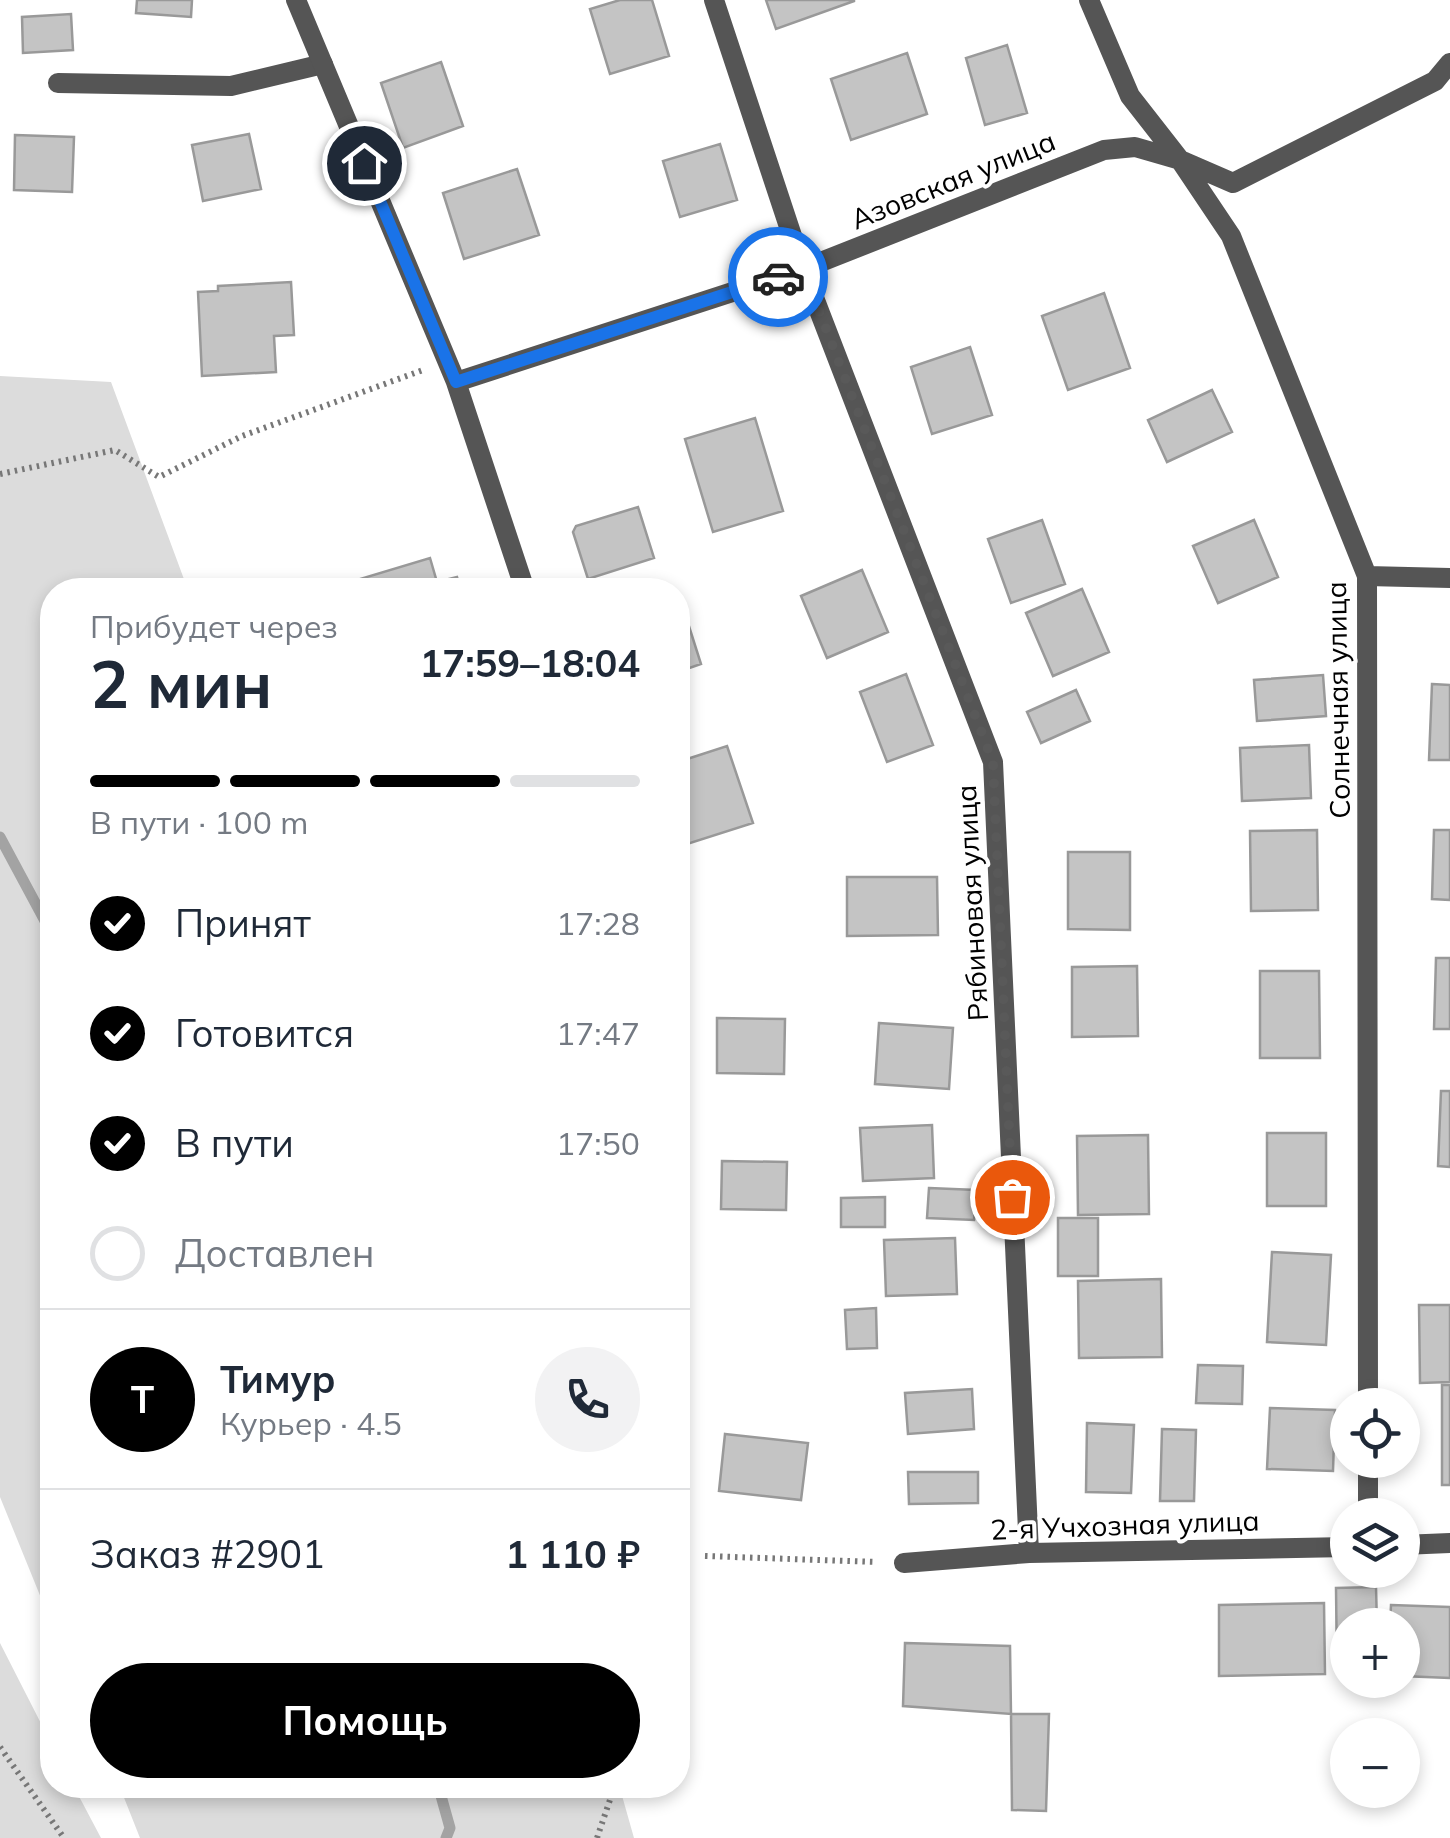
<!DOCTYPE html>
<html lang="ru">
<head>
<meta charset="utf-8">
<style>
	:root { --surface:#fff; --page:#f2f2f3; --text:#1f2937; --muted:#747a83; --line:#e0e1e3; --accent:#000 }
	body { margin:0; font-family:Mulish,sans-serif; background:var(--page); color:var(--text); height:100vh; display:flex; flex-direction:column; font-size:38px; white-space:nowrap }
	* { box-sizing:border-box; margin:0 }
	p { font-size:32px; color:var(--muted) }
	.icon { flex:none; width:55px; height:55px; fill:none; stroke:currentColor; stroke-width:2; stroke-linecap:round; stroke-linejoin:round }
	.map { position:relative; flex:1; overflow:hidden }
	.details { position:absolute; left:40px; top:578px; width:650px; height:1220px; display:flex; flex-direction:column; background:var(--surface); border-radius:40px; box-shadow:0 5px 15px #0003 }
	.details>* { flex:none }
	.tools { position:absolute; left:1330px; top:1388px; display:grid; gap:20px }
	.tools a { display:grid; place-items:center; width:90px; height:90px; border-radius:50%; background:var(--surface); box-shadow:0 5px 15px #0003; font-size:50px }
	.pin { position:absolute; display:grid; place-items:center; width:85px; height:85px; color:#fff; margin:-42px; border:5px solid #fff; border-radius:50%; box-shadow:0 2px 10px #0007 }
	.courier { position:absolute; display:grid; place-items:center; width:100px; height:100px; margin:-50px; border:8px solid #1a73e8; border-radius:50%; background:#fff; color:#222; box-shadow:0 2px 12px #0007 }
	.overview em { font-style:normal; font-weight:700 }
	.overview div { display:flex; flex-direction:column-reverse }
	.overview { display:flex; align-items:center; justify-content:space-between; height:170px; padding:0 50px }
	h1 { font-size:65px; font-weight:700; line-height:75px }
	.bar { display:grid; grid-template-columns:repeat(4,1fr); gap:15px 10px; align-content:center; height:120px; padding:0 50px }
	.bar i { height:12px; border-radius:8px; background:var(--line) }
	.bar .active { background:var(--accent) }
	.bar p { grid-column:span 4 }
	.line { display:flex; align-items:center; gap:25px; padding:0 50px; border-top:2px solid var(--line) }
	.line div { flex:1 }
	.round { display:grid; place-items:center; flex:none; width:105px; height:105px; border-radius:52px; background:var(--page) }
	ol { padding:0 50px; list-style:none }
	li { display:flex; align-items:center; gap:30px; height:110px }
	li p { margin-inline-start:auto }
	li .icon { padding:10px; border-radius:50%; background:var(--accent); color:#fff; stroke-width:4 }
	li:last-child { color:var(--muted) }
	li i { width:55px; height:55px; border:5px solid var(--line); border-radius:50% }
	.button { display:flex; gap:20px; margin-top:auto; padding:20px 50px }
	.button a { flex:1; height:115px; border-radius:60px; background:var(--accent); color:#fff; font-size:40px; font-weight:700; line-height:115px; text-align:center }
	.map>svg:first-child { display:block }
	.green { fill:#dcdcdc }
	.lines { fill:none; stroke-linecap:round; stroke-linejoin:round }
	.stream { stroke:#a3a3a3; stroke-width:11 }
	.building { fill:#c4c4c4; stroke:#999; stroke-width:2.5 }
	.path { stroke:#777; stroke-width:6; stroke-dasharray:2.5 5; stroke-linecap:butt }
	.service { stroke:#555; stroke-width:20 }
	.minor { stroke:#555; stroke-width:20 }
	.done { stroke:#595959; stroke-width:10; stroke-dasharray:0 18 }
	.route { stroke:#1a73e8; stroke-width:12 }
	.labels { text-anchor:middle; stroke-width:8; stroke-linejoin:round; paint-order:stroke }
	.street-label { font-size:28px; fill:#000; stroke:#fff }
</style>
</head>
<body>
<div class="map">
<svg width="1450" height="1838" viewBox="0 0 1450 1838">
	<rect width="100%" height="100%" fill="#fff"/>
	<!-- green -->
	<path class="green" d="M0,376L111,382L188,590H52V1625L0,1497Z
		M0,1643L52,1745V1785H73L101,1838H0Z
		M119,1785H619L634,1838H140Z"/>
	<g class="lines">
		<!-- stream -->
		<path class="stream" d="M0,837L52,934
			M438,1785L450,1828L446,1838"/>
	</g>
	<!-- building -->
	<path class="building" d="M137,0H192L191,17L136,13Z
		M620,0H652L669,56L610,74L590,9Z
		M766,0H854V1L776,29Z
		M71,14L73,50L23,53L22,17Z
		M1007,45L1027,113L985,125L966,58Z
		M907,53L927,114L851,140L831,79Z
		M441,62L463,126L403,148L381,83Z
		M249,134L261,189L203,201L192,145Z
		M15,135L74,137L72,192L14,190Z
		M720,144L737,200L680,217L663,161Z
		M517,169L539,235L464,259L443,193Z
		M291,282L294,335L274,336L276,372L202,376L198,292L218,291V286Z
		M1104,293L1130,368L1068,390L1042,316Z
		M970,347L992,415L932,434L911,367Z
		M1212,390L1232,432L1167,462L1148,420Z
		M755,418L783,511L713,532L685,439Z
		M638,507L654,558L588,579L573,532L576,526Z
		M1042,520L1065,584L1011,603L988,539Z
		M1254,520L1278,577L1218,603L1193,546Z
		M430,558L437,582L457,577L461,590H363L360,579Z
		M862,570L888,632L827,658L801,596Z
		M1082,589L1109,652L1053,676L1026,613Z
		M680,598L701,664L678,672V599Z
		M906,674L933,745L887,762L860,692Z
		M1323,675L1326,716L1257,721L1254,680Z
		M1432,684L1450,685V760H1429Z
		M1076,690L1090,721L1041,743L1027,712Z
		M1309,745L1311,798L1242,801L1240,748Z
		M727,746L753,823L684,845L678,826V762Z
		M1317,830L1318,910L1251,911L1250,831Z
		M1434,830H1450V900L1432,899Z
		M1068,852H1130V930L1068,929Z
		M847,877H937L938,935L847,936Z
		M1436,958H1450V1029H1434Z
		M1137,966L1138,1036L1072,1037V967Z
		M1260,971H1319L1320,1058H1260Z
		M717,1018L785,1019L784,1074L717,1073Z
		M879,1023L953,1028L949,1089L875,1084Z
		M1441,1091H1450V1167L1438,1166Z
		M932,1125L934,1178L863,1181L860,1128Z
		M1267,1133H1326V1206H1267Z
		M1148,1135L1149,1214L1078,1215L1077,1136Z
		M722,1161L787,1162L786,1210L721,1209Z
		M929,1188L976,1190L974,1220L927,1218Z
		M885,1197V1227H841V1198Z
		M1058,1218H1098V1276H1058Z
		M955,1238L957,1294L886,1296L884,1240Z
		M1272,1252L1331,1255L1326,1345L1267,1342Z
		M1161,1279L1162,1357L1079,1358L1078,1281Z
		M1419,1305H1450V1382L1420,1383Z
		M876,1308L877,1348L847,1349L845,1310Z
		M1198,1365L1243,1366L1242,1404L1196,1403Z
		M1442,1385H1450V1485H1442Z
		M972,1389L974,1429L908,1434L905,1393Z
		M1270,1408L1335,1410L1333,1471L1267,1469Z
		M1087,1423L1134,1425L1131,1493L1086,1492Z
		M1162,1429L1196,1430L1194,1501H1160Z
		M725,1434L808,1443L801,1500L719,1491Z
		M908,1472H978V1503L909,1504Z
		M1376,1587L1377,1625H1348V1672H1337L1336,1588Z
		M1324,1603L1325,1674L1219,1676V1605Z
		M1391,1605L1450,1607V1678L1402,1676V1625H1390Z
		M905,1643L1010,1646L1011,1714L903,1706Z
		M1011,1714H1049L1046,1811L1012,1810Z"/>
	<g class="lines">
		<!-- path -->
		<path class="path" d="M0,474L115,450L159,477L242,436L423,370
			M705,1556L877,1562
			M0,1747L64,1838
			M597,1838L615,1785"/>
		<!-- service -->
		<path class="service" d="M58,83L231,86L323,64"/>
		<!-- minor -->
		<path class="minor" d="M296,0L456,382L525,590
			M714,0L803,269L993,762L1029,1553
			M1089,0L1130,96L1180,160L1231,236L1367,576L1368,1405
			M456,382L803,269L1104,150L1135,147L1180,160L1233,183L1435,81L1450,63
			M1367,576L1450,578
			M1368,1460V1515
			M1402,1545L1450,1543
			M678,1553V1555
			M904,1563L1029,1553L1348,1547"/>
	</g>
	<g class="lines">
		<!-- done -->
		<path class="done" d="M778,277L803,269L993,762L1012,1197"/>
		<!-- route -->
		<path class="route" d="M364,163L456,382L778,277"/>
	</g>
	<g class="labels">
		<!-- street labels -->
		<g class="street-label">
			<text transform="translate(953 180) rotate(-22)" y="10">Азовская улица</text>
			<text transform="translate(1338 700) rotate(-91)" y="10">Солнечная улица</text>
			<text transform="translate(972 903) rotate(-93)" y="10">Рябиновая улица</text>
			<text transform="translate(1125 1525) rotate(-2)" y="10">2-я Учхозная улица</text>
		</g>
	</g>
</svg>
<div class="tools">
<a><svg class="icon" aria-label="locate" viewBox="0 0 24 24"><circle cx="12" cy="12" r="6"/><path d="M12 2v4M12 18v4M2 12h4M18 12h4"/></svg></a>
<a><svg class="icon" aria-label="layers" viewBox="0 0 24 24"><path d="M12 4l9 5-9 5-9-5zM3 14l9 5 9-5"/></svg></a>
<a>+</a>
<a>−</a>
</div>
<div class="pin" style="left:1012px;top:1197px;background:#ea580c"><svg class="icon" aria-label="bag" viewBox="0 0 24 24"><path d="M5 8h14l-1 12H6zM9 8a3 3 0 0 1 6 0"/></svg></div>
<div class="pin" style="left:364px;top:163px;background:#1f2937"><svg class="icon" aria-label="home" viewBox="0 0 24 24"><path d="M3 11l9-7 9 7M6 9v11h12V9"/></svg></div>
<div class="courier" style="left:778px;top:277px"><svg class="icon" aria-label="car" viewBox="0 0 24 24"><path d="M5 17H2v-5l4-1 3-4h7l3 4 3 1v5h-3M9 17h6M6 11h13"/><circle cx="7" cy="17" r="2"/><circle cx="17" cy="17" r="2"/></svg></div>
<section class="details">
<div class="overview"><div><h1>2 мин</h1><p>Прибудет через</p></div><em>17:59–18:04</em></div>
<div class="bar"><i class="active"></i><i class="active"></i><i class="active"></i><i></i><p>В пути · 100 m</p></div>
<ol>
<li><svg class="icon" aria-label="check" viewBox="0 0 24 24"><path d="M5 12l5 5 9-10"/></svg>Принят<p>17:28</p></li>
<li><svg class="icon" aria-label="check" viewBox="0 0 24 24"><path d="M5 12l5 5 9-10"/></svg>Готовится<p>17:47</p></li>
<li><svg class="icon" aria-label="check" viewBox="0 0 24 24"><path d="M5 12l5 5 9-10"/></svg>В пути<p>17:50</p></li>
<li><i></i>Доставлен</li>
</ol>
<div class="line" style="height:180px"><b class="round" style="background:var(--accent);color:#fff">Т</b><div><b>Тимур</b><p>Курьер · 4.5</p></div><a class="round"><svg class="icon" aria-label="phone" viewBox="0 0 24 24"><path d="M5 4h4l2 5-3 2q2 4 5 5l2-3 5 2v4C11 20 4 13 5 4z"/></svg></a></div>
<div class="line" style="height:130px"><div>Заказ #2901</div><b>1 110 ₽</b></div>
<div class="button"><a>Помощь</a></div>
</section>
</div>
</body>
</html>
